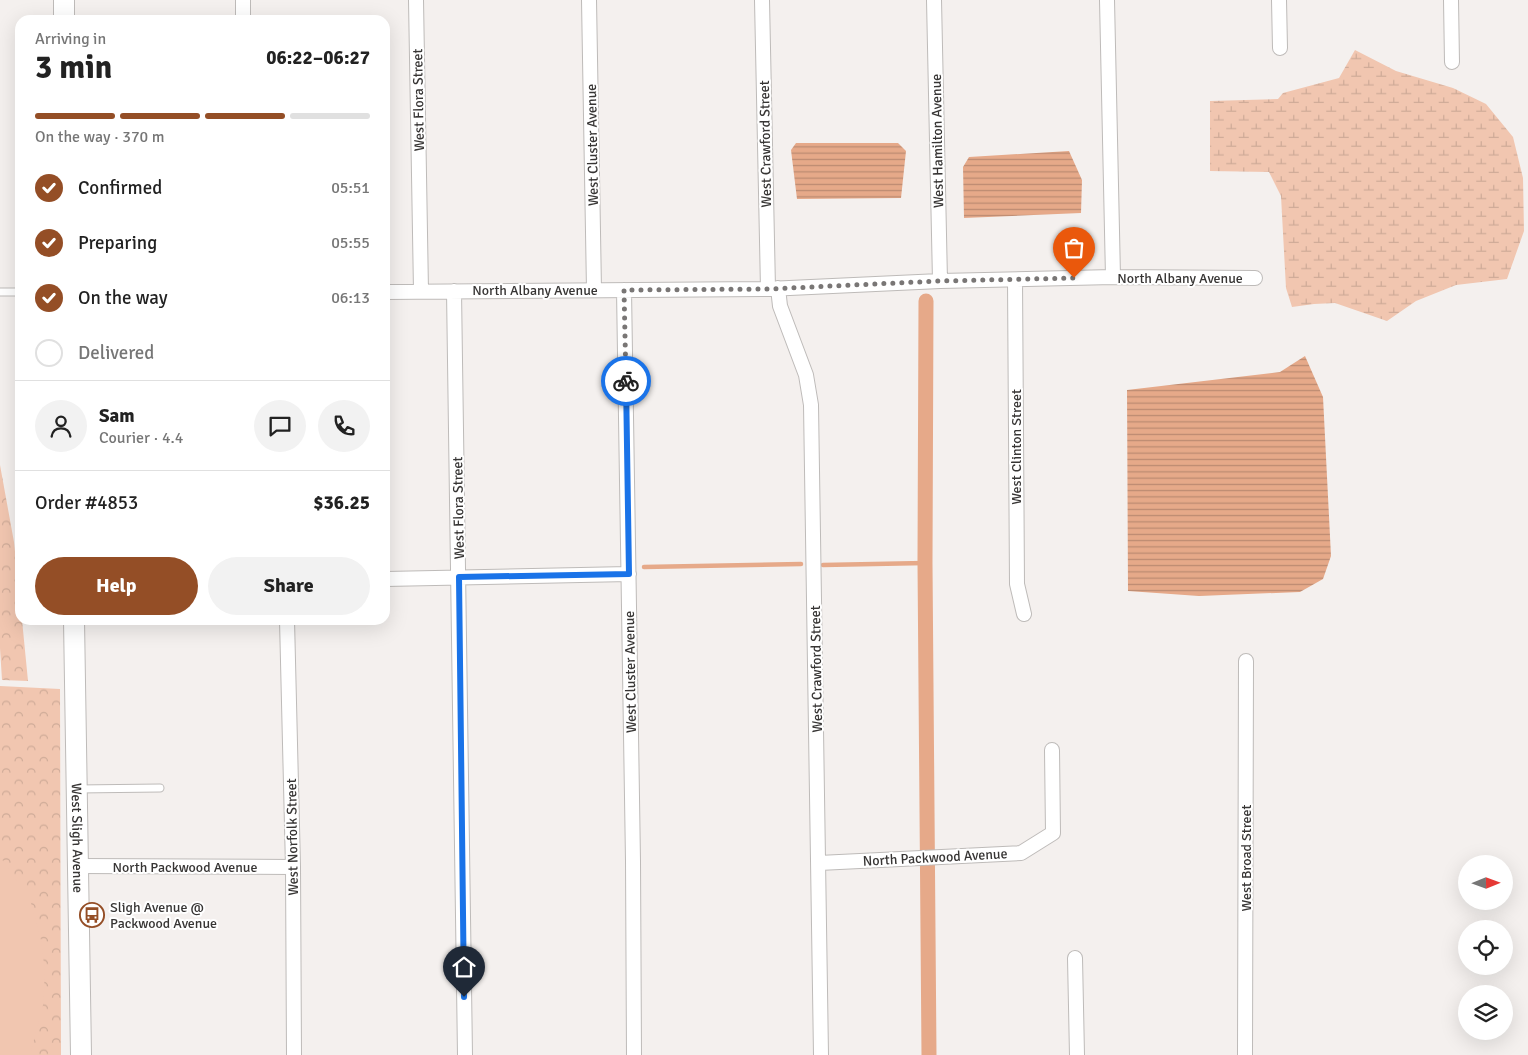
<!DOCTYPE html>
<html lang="en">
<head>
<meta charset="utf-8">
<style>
	:root { --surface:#fff; --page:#f2f2f2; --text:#222; --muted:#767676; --line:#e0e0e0; --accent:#944e26 }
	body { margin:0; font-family:Signika,sans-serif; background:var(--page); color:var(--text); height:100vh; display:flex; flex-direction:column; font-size:19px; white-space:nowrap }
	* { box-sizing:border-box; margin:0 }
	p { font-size:16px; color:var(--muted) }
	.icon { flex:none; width:28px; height:28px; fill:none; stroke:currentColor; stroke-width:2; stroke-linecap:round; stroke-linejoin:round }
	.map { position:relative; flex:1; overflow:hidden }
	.sheet { position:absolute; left:15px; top:15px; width:375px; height:610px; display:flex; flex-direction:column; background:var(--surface); border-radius:15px; box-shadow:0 5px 20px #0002 }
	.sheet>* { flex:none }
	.needle { width:32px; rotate:89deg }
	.buttons { position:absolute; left:1458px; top:855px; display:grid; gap:10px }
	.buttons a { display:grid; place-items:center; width:55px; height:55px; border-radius:50%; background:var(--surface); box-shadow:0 5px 20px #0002; font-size:25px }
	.pin { position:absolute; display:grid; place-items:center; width:42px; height:42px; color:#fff; margin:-51px -21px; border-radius:50% 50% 50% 0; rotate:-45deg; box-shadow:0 0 5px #0007 }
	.pin .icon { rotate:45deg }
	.courier { position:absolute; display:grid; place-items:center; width:50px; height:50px; margin:-25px; border:4px solid #1a73e8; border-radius:50%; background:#fff; color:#222; box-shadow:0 1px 6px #0007 }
	.overview em { font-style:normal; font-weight:700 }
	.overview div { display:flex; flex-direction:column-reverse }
	.overview { display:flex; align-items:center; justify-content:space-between; height:85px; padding:0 20px }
	h1 { font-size:32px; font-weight:700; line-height:38px }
	.bar { display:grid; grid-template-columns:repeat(4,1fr); gap:8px 5px; align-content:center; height:60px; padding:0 20px }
	.bar i { height:6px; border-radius:4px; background:var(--line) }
	.bar .current { background:var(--accent) }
	.bar p { grid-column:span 4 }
	.line { display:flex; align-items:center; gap:12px; padding:0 20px; border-top:1px solid var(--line) }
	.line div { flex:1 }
	.round { display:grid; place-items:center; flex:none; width:52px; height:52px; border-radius:26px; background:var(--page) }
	ol { padding:0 20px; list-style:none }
	li { display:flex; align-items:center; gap:15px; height:55px }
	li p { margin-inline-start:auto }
	li .icon { padding:5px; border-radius:50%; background:var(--accent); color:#fff; stroke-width:4 }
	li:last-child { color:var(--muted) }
	li i { width:28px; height:28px; border:2px solid var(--line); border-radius:50% }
	.primary-button { display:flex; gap:10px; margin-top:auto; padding:10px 20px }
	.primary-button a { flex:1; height:58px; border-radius:30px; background:var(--accent); color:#fff; font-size:20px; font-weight:700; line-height:58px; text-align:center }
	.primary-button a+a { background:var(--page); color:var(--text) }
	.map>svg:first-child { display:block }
	.forest { fill:url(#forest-crowns) }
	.wetland { fill:url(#wetland-marsh) }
	.pitch { fill:#f1c6b0 }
	.water { fill:url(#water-rules) }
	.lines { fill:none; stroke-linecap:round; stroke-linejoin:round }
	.stream { stroke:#e6a989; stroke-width:4.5 }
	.canal { stroke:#e6a989; stroke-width:15 }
	.service-casing { stroke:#bebbb9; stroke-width:9 }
	.minor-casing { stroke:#bebbb9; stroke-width:16 }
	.secondary-casing { stroke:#bebbb9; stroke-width:22 }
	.service { stroke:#fff; stroke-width:7 }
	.minor { stroke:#fff; stroke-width:14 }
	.secondary { stroke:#fff; stroke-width:20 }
	.done { stroke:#797675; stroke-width:5; stroke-dasharray:0 9 }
	.route { stroke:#1a73e8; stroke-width:6 }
	.labels { text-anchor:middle; stroke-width:4; stroke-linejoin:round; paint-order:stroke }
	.street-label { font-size:14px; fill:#373534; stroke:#fff }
	.poi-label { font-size:14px; fill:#373534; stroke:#fff; text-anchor:start }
</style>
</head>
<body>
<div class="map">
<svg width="1528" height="1055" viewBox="0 0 1528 1055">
	<defs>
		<pattern id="forest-crowns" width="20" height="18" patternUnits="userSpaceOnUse" patternTransform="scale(1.25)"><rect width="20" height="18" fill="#f1c6b0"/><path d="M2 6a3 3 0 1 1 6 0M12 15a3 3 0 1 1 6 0" fill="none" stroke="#cfab98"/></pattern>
		<pattern id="wetland-marsh" width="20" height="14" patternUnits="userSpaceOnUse" patternTransform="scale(1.25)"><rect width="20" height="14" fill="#f1c6b0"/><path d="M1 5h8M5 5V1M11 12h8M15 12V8" fill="none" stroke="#cfab98"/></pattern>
		<pattern id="water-rules" width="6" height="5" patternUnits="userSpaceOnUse" patternTransform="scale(1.25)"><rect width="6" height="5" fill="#e6a989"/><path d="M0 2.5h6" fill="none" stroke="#bb8a71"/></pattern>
	</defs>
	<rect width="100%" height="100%" fill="#f4f0ee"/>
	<!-- forest -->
	<path class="forest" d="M0,465L14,542L20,601V620H22L28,681L2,680L0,648Z
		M0,686L60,689L61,1055H0Z"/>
	<!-- wetland -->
	<path class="wetland" d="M1355,50L1396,71L1453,88L1486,104L1513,137L1523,178L1524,231L1507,279L1456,285L1416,301L1387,321L1335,303L1314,304L1292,307L1286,288L1281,196L1269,172L1210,171V101L1278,99L1283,93L1339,78Z"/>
	<!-- pitch -->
	<path class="pitch" d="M3,860L31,903L41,940L45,972L43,1005L30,1055H0V862Z"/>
	<!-- water -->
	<path class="water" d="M796,143H898L906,151L901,198L797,199L791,150Z
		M1069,151L1082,180L1081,213L964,218L963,167L969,157Z
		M1305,356L1323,397L1331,556L1323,579L1300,592L1199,596L1128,591L1127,390L1280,372Z"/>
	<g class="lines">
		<!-- stream -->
		<path class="stream" d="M823,565L925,563
			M644,567L801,564"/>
		<!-- canal -->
		<path class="canal" d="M926,301L925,563L929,1055"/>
		<defs>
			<path id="service" d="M0,292H20
				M78,789L160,788"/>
			<path id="minor" d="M243,0V20
				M416,0L421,291
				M589,0L594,290
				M762,0L768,289
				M934,0L940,281
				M1107,0L1113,277
				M1279,0L1280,48
				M1451,0L1452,62
				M1015,280L1017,584L1024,614
				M778,288L780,306L806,375L811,405L821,1055
				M624,290L633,861L634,1055
				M454,291L465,1055
				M385,292L768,289L940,281L1113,277L1255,278
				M385,579L629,574
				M287,620L293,867L294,1055
				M819,863L1021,853L1053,833L1052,750
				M78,866L293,867
				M1075,958L1077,1055
				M1245,1055L1246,661"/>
			<g id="secondary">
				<path d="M64,0V20"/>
				<path id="s1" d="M74,620L81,1055"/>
			</g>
		</defs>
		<!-- service casing -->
		<use href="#service" class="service-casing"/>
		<!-- minor casing -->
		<use href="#minor" class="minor-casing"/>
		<!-- secondary casing -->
		<use href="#secondary" class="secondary-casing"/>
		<!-- service -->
		<use href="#service" class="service"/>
		<!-- minor -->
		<use href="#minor" class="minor"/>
		<!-- secondary -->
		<use href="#secondary" class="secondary"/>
	</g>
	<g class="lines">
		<!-- done -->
		<path class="done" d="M626,381L624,290L768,289L940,281L1074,278"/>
		<!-- route -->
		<path class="route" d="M464,997L459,577L629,574L626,381"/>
	</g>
	<!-- icons -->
	<defs>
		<symbol id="bus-ring" viewBox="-11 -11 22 22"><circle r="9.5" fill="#fff" stroke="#944e26" stroke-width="1.5"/><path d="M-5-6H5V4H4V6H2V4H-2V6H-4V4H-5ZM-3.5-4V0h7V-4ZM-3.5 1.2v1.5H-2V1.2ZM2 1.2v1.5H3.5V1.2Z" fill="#944e26"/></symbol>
	</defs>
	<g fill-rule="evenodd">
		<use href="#bus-ring" x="78" y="901" width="28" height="28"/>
	</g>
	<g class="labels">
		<!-- street labels -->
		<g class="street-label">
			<text transform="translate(418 100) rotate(-91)" y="5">West Flora Street</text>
			<text transform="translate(937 141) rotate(-91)" y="5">West Hamilton Avenue</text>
			<text transform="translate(765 144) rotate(-91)" y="5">West Crawford Street</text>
			<text transform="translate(592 145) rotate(-91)" y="5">West Cluster Avenue</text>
			<text x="1180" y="283">North Albany Avenue</text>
			<text x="535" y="295">North Albany Avenue</text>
			<text transform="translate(1016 447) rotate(-90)" y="5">West Clinton Street</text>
			<text transform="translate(458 508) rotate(-91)" y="5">West Flora Street</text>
			<text transform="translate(816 669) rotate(-91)" y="5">West Crawford Street</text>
			<text transform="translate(630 672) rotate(-91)" y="5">West Cluster Avenue</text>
			<text transform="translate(292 837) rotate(-91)" y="5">West Norfolk Street</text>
			<text dy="5" stroke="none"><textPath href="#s1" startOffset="218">West Sligh Avenue</textPath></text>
			<text transform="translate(935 857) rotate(-3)" y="5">North Packwood Avenue</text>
			<text transform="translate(1246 858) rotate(-90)" y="5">West Broad Street</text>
			<text x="185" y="872">North Packwood Avenue</text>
		</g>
		<!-- poi labels -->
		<g class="poi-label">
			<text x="110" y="912">Sligh Avenue @<tspan x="110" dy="16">Packwood Avenue</tspan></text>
		</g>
	</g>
</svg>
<div class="buttons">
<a><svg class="needle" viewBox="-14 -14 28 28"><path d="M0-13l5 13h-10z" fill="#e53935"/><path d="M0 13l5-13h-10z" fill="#767676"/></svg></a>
<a><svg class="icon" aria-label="locate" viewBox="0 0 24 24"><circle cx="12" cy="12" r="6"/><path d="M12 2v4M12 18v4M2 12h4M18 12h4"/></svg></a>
<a><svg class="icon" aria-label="layers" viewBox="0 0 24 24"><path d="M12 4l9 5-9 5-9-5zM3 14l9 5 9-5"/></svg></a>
</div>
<div class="pin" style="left:1074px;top:278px;background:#ea580c"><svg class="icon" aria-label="bag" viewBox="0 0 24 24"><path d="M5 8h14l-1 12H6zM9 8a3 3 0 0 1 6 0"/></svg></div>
<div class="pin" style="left:464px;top:997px;background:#1f2937"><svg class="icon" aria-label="home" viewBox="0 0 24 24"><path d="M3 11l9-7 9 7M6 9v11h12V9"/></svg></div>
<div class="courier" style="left:626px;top:381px"><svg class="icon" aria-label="bike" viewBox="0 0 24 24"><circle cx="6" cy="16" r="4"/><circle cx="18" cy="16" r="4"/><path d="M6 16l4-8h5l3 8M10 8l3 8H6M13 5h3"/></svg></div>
<section class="sheet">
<div class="overview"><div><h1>3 min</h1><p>Arriving in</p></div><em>06:22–06:27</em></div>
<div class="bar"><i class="current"></i><i class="current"></i><i class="current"></i><i></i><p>On the way · 370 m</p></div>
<ol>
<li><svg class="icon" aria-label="check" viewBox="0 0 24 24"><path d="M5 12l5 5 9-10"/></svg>Confirmed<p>05:51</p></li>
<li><svg class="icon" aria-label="check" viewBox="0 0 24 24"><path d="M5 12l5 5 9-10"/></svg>Preparing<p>05:55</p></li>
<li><svg class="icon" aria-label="check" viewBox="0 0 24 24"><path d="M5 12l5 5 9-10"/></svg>On the way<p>06:13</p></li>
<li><i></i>Delivered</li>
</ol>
<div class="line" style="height:90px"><a class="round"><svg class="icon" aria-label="person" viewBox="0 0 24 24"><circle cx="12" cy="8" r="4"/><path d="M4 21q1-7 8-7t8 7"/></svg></a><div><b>Sam</b><p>Courier · 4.4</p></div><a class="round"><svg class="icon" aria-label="chat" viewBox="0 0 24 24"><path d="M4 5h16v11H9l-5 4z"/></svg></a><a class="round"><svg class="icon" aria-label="phone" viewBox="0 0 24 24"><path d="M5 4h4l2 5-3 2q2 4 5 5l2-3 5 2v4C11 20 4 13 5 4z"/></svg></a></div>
<div class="line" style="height:65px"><div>Order #4853</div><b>$36.25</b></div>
<div class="primary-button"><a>Help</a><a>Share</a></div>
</section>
</div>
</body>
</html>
